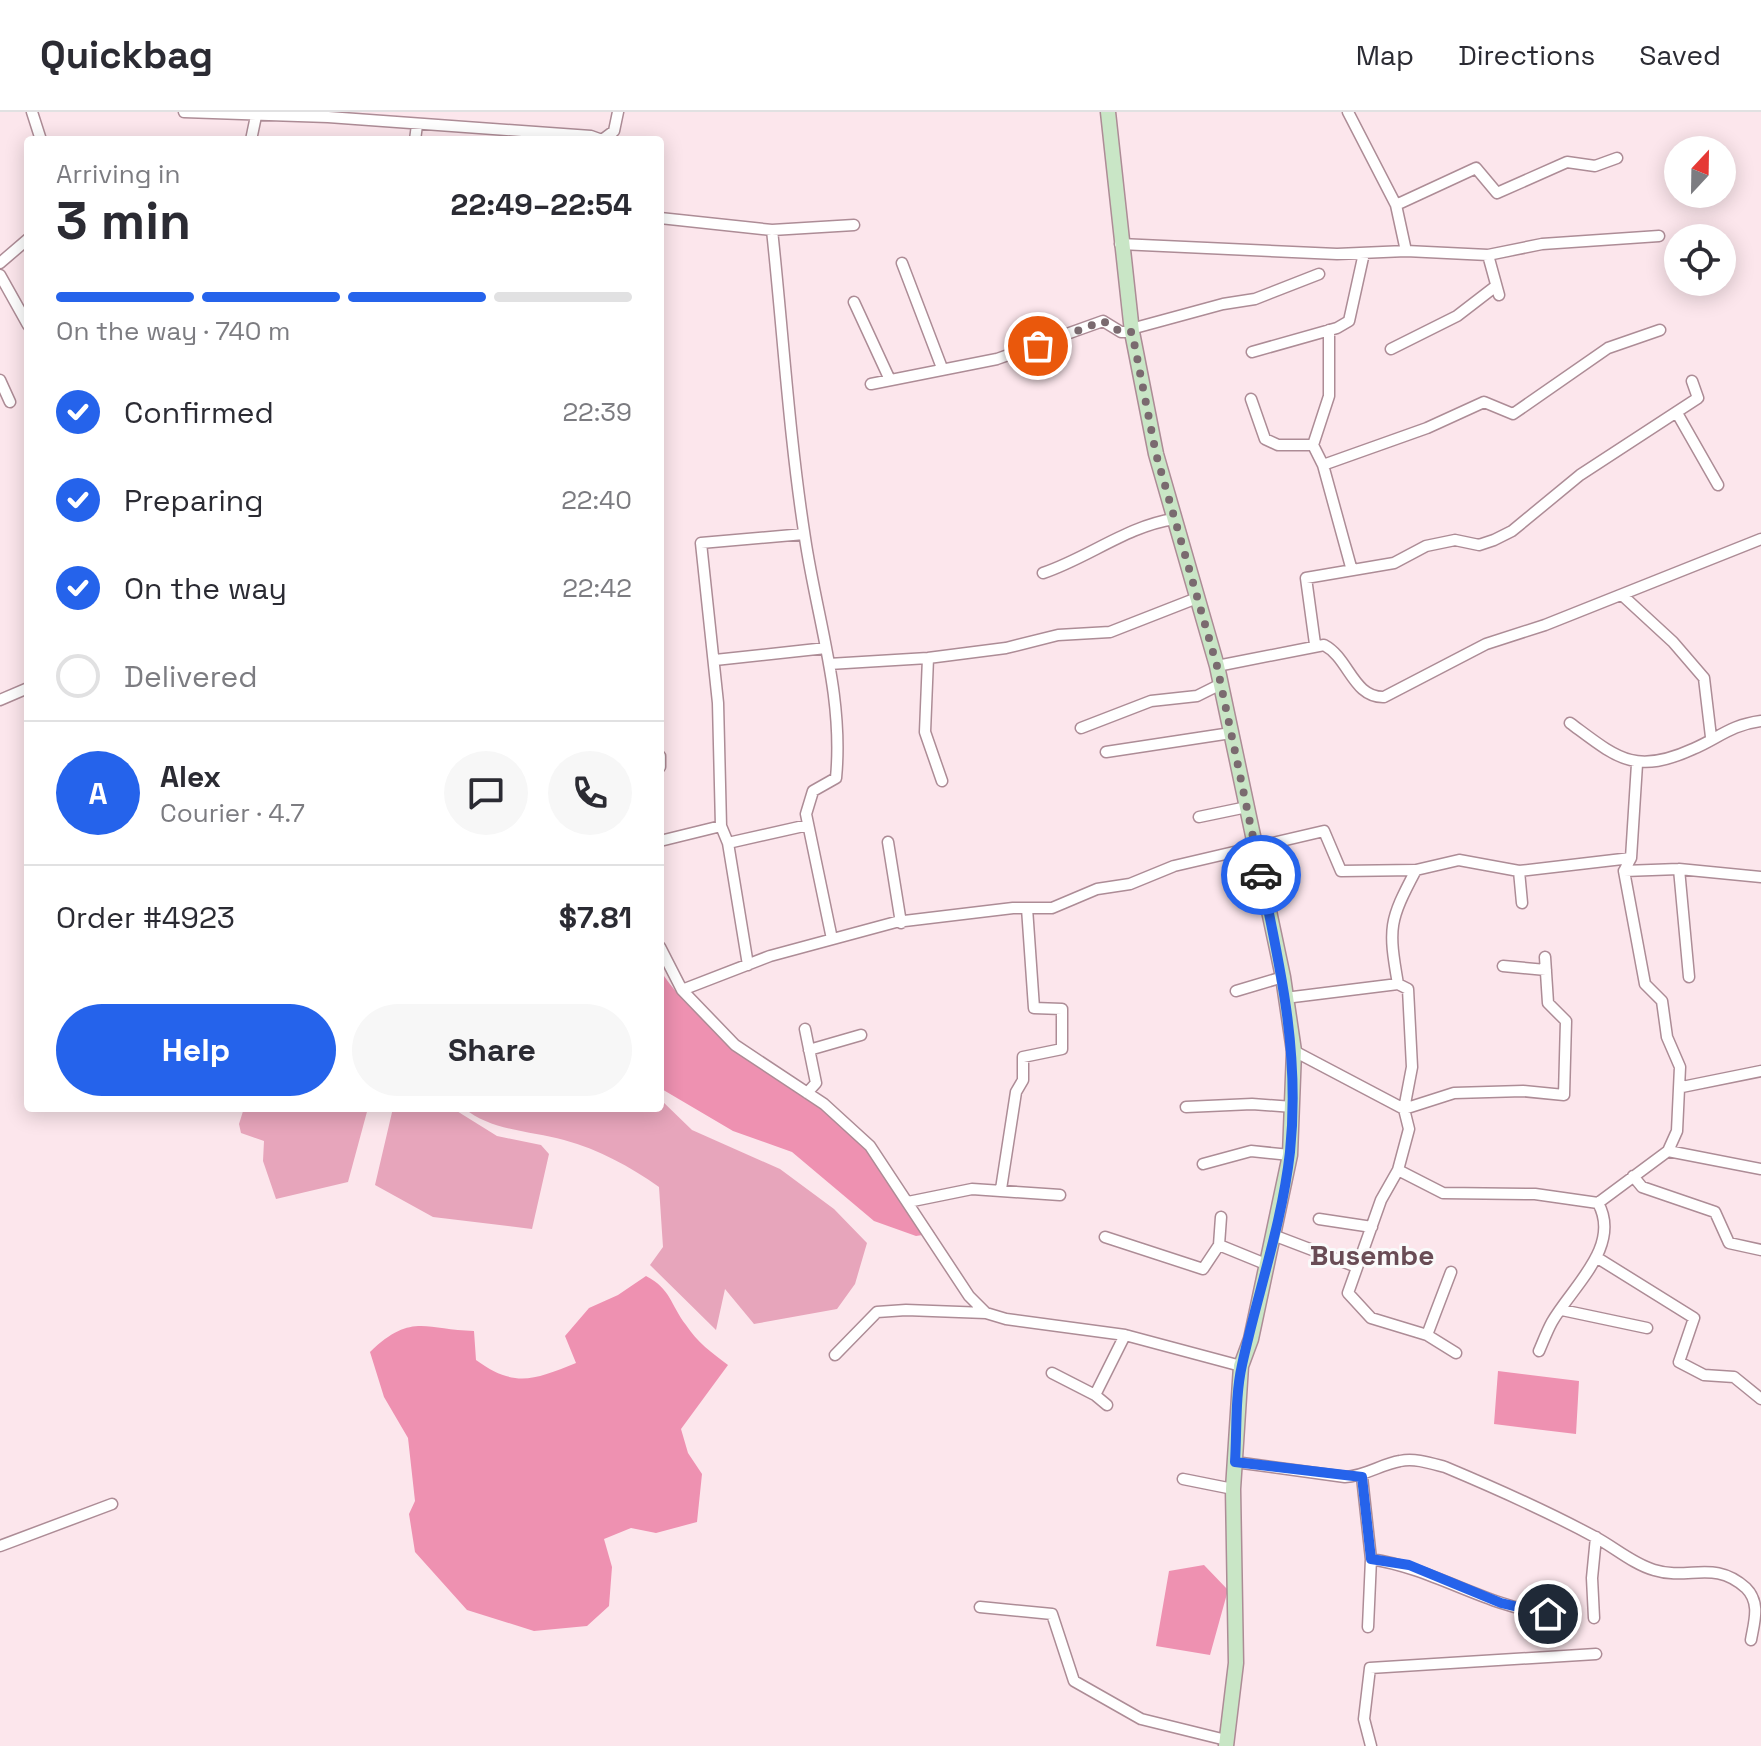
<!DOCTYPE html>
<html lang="en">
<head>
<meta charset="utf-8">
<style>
	:root { --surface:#fff; --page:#f7f7f7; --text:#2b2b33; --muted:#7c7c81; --line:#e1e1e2; --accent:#2563eb }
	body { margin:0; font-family:"Space Grotesk",sans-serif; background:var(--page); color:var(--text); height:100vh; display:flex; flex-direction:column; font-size:30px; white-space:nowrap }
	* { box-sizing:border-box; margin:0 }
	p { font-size:26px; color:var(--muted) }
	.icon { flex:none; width:44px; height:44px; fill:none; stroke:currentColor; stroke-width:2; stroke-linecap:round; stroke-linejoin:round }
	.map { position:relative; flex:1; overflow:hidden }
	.sheet { position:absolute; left:24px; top:24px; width:640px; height:976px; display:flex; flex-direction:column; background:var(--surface); border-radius:8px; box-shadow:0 4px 20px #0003 }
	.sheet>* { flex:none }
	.needle { width:52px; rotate:22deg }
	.tools { position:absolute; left:1664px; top:24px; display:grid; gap:16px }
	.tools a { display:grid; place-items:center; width:72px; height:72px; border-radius:50%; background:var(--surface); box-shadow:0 4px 20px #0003; font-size:40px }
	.pin { position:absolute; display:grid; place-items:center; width:68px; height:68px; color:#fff; margin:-34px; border:4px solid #fff; border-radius:50%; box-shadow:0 2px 8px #0007 }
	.courier { position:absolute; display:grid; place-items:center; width:80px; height:80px; margin:-40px; border:6px solid #2563eb; border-radius:50%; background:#fff; color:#222; box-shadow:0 2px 10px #0007 }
	.overview em { font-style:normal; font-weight:700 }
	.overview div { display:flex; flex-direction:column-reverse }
	.overview { display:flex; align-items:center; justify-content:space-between; height:136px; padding:0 32px }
	h1 { font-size:52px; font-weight:700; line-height:60px }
	.bar { display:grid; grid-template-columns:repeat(4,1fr); gap:12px 8px; align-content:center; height:96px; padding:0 32px }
	.bar i { height:10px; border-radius:6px; background:var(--line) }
	.bar .on { background:var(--accent) }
	.bar p { grid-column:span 4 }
	.line { display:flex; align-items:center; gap:20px; padding:0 32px; border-top:2px solid var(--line) }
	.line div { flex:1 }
	.round { display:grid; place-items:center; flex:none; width:84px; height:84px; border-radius:42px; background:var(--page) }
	ol { padding:0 32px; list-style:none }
	li { display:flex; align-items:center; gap:24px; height:88px }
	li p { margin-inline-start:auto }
	li .icon { padding:8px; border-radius:50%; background:var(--accent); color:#fff; stroke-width:4 }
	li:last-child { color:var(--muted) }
	li i { width:44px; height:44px; border:4px solid var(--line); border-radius:50% }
	.primary-button { display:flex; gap:16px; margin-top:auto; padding:16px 32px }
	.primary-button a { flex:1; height:92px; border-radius:48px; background:var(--accent); color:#fff; font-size:32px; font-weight:700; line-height:92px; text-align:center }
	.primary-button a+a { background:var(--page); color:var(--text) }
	header { display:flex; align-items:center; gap:48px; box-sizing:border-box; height:112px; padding:0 40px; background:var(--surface); border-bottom:2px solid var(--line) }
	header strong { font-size:38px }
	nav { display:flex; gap:44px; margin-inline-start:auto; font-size:28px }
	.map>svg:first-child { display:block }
	.green { fill:#e7a5bb }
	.forest { fill:#ee91b1 }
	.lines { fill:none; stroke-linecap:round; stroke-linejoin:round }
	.street-casing { stroke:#ad8c96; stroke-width:13 }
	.secondary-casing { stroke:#ad8c96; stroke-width:17 }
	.street { stroke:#fff; stroke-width:10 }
	.secondary { stroke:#c9e6c6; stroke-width:14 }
	.done { stroke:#7a6a6f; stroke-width:8; stroke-dasharray:0 14.4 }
	.route { stroke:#2563eb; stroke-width:10 }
	.labels { text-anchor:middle; stroke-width:6; stroke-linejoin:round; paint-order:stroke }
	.quarter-label { font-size:28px; font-weight:bold; fill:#694c55; stroke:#fafafa }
</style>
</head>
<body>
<header>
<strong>Quickbag</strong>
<nav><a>Map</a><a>Directions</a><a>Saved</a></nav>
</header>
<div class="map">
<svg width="1761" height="1634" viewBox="0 0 1761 1634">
	<rect width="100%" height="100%" fill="#fce6ec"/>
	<!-- green -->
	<path class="green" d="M660,987L692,1018L780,1057L834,1097L867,1131L855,1172L837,1197L754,1212L725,1177L716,1218L650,1153L663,1135L659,1075C629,1054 600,1038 564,1028C531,1019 491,1019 464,996H660Z
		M244,996H368L348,1070L276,1087L263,1049L264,1029L241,1021L239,1012Z
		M393,996H452L497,1024L541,1033L549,1042L532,1117L433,1105L375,1073Z"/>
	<!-- forest -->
	<path class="forest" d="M660,858C703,924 777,957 837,1004C868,1029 911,1088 935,1121L916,1124L874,1109L792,1040L733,1019L660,976Z
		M646,1164C671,1177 670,1192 686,1213C697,1230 712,1241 728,1253L681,1317L688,1341L702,1362L697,1410L656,1421L631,1416L604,1427L612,1455L609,1494L587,1514L534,1519L467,1498L415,1440L409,1402L415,1389L408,1326L384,1285L370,1240C412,1200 425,1218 474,1219L476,1248C514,1276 534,1268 576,1251L565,1224L589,1196L618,1183Z
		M1498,1259L1579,1269L1576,1322L1494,1312Z
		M1204,1453L1228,1478L1210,1543L1156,1534L1169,1459Z"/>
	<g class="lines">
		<defs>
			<path id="street" d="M32,0L41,28
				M184,0L328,5L591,24L602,28L614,19L618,0
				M1348,0L1396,93L1406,139
				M251,28L256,4
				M415,28L417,13
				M1396,93L1476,56L1497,81L1567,50L1595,54L1617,46
				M660,106L772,118L854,113
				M772,118C783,220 789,324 805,426C817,507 844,584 836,666L813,679L806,702L832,827
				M1120,132L1337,142L1406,139L1488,143L1542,132L1659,124
				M1488,143L1499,183
				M0,151L28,127
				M902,151L942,256
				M0,163L28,213
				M854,190L890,268
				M1131,217L1223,192L1255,187L1319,162
				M1329,218V284L1313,333L1323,353L1351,455
				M1391,237L1457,204L1496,174
				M1252,240L1337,216L1349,209L1364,141
				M0,268L10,290
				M871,272L997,247L1103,209L1121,220H1132
				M1251,287L1265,327L1278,333H1313
				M1677,301L1718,373
				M1323,353L1427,316L1484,290L1513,302L1608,236L1660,218
				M1043,461C1088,446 1127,414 1174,407
				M1622,483L1673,530L1704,566L1711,625
				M1315,532L1306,466L1394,451L1426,434L1455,428L1479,433L1494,428L1512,419L1580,363L1698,286L1692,269
				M928,546L925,620L942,669
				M715,548L826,536
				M829,552L928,546L1006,536L1058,523L1110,520L1197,486
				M1217,554L1324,533C1349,546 1353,586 1384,585L1486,532L1545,513L1761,427
				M0,588L28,576
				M1570,611C1616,645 1634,664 1693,637C1719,626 1730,613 1761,609
				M1081,616L1151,589L1197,584L1221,572
				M1106,640L1231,621
				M660,644V655
				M1637,652L1631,746L1624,759L1645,872L1662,889L1667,925L1680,955L1677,1019L1668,1039
				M1199,705L1247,695
				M660,729L721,714
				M888,730L901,811
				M728,731L808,713
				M1679,757L1689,865
				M1519,759L1522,791
				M1624,759L1679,757L1761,765
				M660,835L682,878L735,933L824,992L870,1034L969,1184L986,1201L1006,1207L1125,1223L1241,1254
				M748,853L728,731L721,714L718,591L701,431L804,422
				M1503,854L1546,858
				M1398,872C1388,815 1389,809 1416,758
				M682,878L770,844L896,810L1013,796H1052L1097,777L1130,772L1174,754L1324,719L1341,759L1416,758L1459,748L1519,759L1631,746
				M1236,879L1283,865
				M1285,886L1398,872L1408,877L1412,955L1404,997L1409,1017L1398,1058L1381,1088L1348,1181L1371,1206L1427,1223L1456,1241
				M805,917L816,971L807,981
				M809,938L861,923
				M1294,939L1404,997L1454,981L1523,979L1564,983L1566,909L1548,891L1545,845
				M1682,975L1761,959
				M1186,995L1252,992L1293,995
				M1203,1052L1251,1039L1290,1043
				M1398,1058L1443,1081L1535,1082L1598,1091C1622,1134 1572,1175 1552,1210C1547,1219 1543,1230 1539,1239
				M1633,1064L1642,1075L1715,1100L1729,1131L1761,1138
				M1001,1077L1016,980L1023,968V945L1062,937V897L1034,896L1027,796
				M908,1090L972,1077L1060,1083
				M1598,1091L1668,1039L1761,1057
				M1319,1107L1372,1115
				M1273,1123L1357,1155
				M1105,1125L1203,1157L1219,1133L1221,1105
				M1219,1133L1268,1153
				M1596,1145L1694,1206L1679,1250L1704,1263L1734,1265L1761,1287
				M1562,1198L1647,1216
				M1427,1223L1451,1160
				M835,1243L877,1200L906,1198L986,1201
				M1052,1261L1095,1283L1107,1293
				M1095,1283L1125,1223
				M1235,1350L1345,1365C1366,1364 1381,1352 1400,1349C1415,1346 1430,1351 1445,1355C1495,1376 1547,1399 1595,1425C1614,1435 1633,1452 1654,1458C1689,1469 1714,1447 1746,1476C1761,1491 1754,1510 1751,1528
				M1362,1365L1371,1447L1368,1515
				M1183,1367L1233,1377
				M0,1434L112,1392
				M1371,1447C1435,1457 1485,1494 1548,1502
				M980,1495L1052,1502L1074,1569L1141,1607L1226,1628
				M1594,1506L1592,1466L1596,1425
				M1371,1634L1364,1607L1370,1556L1596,1542"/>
			<path id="secondary" d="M1108,0L1132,220L1156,342L1217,554L1283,865L1294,939L1290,1043L1251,1227L1241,1254L1233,1377L1236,1551L1226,1634"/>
		</defs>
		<!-- street casing -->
		<use href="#street" class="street-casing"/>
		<!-- secondary casing -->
		<use href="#secondary" class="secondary-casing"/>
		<!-- street -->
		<use href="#street" class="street"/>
		<!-- secondary -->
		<use href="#secondary" class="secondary"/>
	</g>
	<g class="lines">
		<!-- done -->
		<path class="done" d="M1038,234L1103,209L1121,220H1132L1156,342L1217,554L1261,763"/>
		<!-- route -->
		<path class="route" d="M1261,763C1281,858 1300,943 1290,1040C1282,1112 1257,1183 1242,1253C1235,1284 1237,1319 1235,1350L1362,1365L1371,1447L1409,1453L1501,1491L1548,1502"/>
	</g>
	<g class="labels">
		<!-- quarter labels -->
		<g class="quarter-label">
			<text x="1372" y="1153">Busembe</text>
		</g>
	</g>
</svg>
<div class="tools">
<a><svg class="needle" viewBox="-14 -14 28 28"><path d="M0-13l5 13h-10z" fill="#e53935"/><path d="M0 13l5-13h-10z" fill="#7c7c81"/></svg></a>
<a><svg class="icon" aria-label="locate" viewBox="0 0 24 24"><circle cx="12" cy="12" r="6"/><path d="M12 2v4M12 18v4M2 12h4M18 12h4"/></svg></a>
</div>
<div class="pin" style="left:1038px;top:234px;background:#ea580c"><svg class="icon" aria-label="bag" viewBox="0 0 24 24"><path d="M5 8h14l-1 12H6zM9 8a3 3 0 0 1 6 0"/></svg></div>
<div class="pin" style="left:1548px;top:1502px;background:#1f2937"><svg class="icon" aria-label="home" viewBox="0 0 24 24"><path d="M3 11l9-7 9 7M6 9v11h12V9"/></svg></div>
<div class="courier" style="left:1261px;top:763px"><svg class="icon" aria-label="car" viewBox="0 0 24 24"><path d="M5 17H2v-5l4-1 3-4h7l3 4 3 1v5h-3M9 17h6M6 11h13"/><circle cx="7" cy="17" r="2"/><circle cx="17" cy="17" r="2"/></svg></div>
<section class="sheet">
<div class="overview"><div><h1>3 min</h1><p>Arriving in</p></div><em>22:49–22:54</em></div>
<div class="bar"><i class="on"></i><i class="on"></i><i class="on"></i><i></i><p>On the way · 740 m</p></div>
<ol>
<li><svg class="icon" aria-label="check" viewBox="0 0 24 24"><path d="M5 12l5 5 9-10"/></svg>Confirmed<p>22:39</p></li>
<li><svg class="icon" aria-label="check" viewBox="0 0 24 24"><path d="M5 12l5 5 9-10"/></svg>Preparing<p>22:40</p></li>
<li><svg class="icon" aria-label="check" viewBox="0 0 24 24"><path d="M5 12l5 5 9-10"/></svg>On the way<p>22:42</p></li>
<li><i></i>Delivered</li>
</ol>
<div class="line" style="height:144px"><b class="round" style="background:var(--accent);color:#fff">A</b><div><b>Alex</b><p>Courier · 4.7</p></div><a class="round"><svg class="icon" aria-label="chat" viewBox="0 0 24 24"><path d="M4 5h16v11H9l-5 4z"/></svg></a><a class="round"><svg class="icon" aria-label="phone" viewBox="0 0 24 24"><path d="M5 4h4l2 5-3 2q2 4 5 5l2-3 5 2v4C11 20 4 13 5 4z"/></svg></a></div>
<div class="line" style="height:104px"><div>Order #4923</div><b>$7.81</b></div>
<div class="primary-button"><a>Help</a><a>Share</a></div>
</section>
</div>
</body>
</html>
